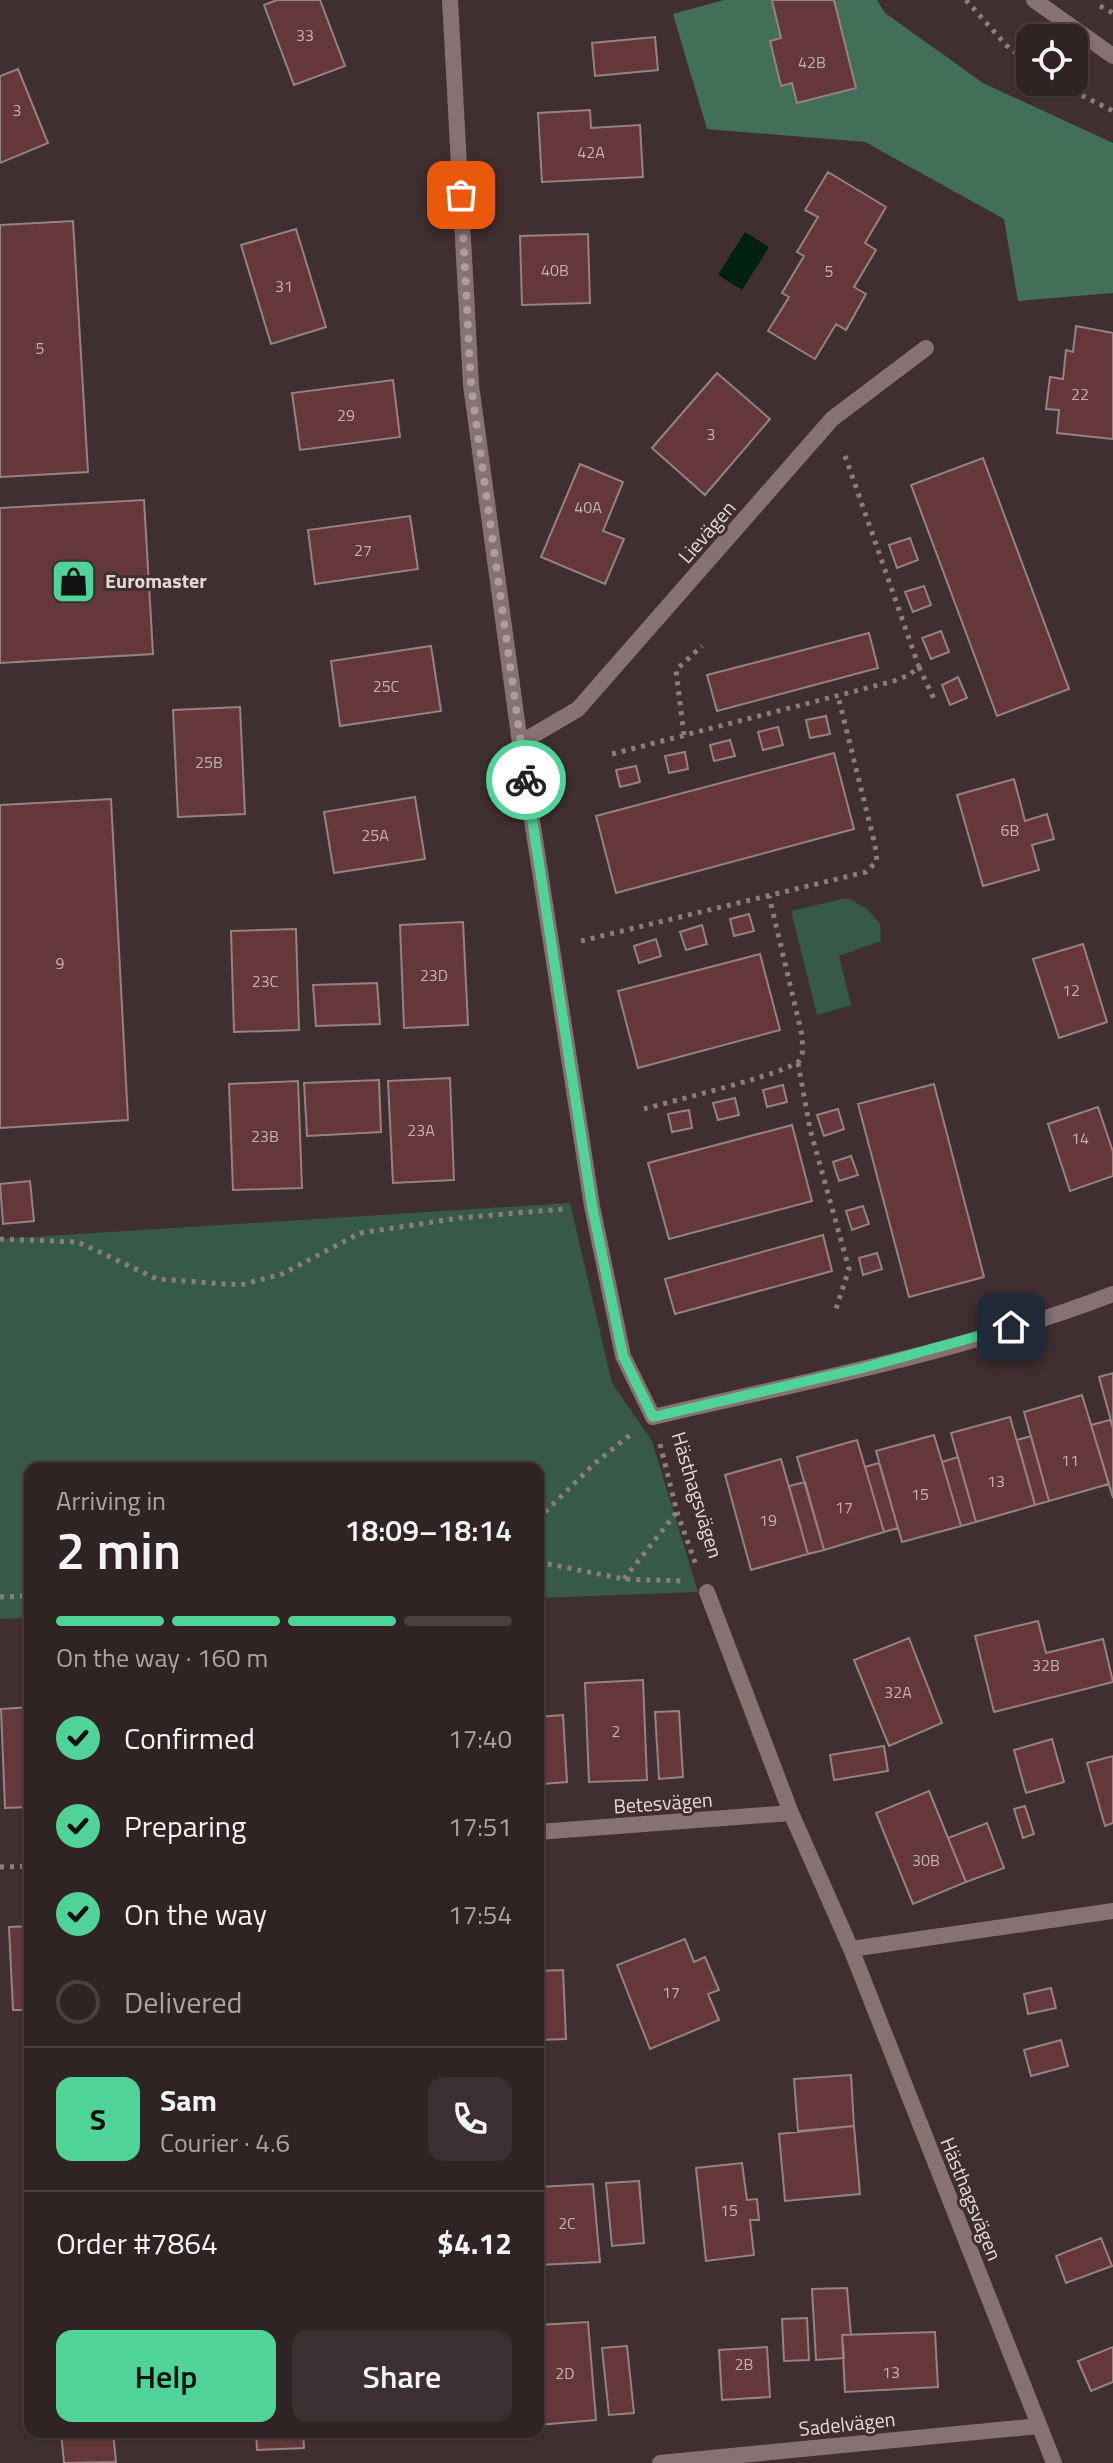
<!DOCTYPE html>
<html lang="en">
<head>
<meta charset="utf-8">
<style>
	:root { --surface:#302324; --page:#3c2f31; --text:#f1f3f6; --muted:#a8a4a6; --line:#4b4041; --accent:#50d398 }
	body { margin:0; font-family:"Titillium Web",sans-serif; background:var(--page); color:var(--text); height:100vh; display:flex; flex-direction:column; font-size:30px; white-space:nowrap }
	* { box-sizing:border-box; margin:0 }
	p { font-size:26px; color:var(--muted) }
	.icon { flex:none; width:44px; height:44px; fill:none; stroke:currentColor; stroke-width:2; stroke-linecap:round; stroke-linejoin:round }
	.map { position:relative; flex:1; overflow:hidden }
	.side { position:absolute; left:24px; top:1462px; width:520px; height:976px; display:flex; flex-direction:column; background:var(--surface); border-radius:16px; box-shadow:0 2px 6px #0004,0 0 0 2px var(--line) }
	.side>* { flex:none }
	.tools { position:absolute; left:1016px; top:24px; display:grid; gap:16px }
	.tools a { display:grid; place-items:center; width:72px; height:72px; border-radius:16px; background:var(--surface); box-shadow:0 2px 6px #0004,0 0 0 2px var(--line); font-size:40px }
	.pin { position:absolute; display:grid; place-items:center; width:68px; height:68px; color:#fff; margin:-34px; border-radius:16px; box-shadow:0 4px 12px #0006 }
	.courier { position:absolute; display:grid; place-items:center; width:80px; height:80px; margin:-40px; border:6px solid #50d398; border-radius:50%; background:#fff; color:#222; box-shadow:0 2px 10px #0007 }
	.summary em { font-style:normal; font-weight:600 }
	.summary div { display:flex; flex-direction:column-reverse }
	.summary { display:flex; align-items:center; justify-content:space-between; height:136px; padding:0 32px }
	h1 { font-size:52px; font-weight:600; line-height:60px }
	.bar { display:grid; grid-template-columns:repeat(4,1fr); gap:12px 8px; align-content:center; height:96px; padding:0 32px }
	.bar i { height:10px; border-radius:6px; background:var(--line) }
	.bar .current { background:var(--accent) }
	.bar p { grid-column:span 4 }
	.line { display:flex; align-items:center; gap:20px; padding:0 32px; border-top:2px solid var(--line) }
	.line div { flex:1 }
	.round { display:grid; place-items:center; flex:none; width:84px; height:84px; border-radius:16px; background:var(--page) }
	ol { padding:0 32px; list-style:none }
	li { display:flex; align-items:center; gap:24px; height:88px }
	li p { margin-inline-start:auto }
	li .icon { padding:8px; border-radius:50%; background:var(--accent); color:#111; stroke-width:4 }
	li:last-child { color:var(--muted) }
	li i { width:44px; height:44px; border:4px solid var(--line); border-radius:50% }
	.button { display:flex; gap:16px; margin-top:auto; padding:16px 32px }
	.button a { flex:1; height:92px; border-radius:16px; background:var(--accent); color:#111; font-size:32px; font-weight:600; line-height:92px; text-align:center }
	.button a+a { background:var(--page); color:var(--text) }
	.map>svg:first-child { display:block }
	.green { fill:#375a48 }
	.forest { fill:#426f58 }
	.water { fill:#002112 }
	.building { fill:#64383b; stroke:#968283; stroke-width:2 }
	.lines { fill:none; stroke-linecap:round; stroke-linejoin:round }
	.path { stroke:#8b7d7e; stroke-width:5; stroke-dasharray:4 6; stroke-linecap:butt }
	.minor { stroke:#877171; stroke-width:16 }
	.done { stroke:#ab9e9e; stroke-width:8; stroke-dasharray:0 14.4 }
	.route { stroke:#50d398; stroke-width:10 }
	.labels { text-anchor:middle; stroke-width:6; stroke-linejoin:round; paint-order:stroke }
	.number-label { font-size:16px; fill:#c4b1b2 }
	.street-label { font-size:20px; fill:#e4d9da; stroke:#402f30 }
	.poi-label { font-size:20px; font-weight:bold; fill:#e4d9da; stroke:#402f30; text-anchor:start }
</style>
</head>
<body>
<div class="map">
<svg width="1113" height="2463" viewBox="0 0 1113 2463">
	<rect width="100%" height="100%" fill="#402f30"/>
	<!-- green -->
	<path class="green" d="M847,898L867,909L880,924L881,941L839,956L851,1005L817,1015L791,911Z
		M570,1203L612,1383L652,1441L698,1592L538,1598V1468H30V1618L0,1619V1239Z"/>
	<!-- forest -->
	<path class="forest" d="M724,0H877L885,13L983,83L1113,143V293L1018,301L1004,219L865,142L707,129L673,14Z"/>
	<!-- water -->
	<path class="water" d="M745,232L769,247L742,290L718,275Z"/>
	<!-- building -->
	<path class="building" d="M277,0H320L345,66L294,85L264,5Z
		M772,0H834L856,88L797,103L792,83L781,86L770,41L781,38Z
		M655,37L658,70L595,76L592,43Z
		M18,69L48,143L0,163V76Z
		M590,110L591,128L640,125L643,177L542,182L538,113Z
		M828,172L886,207L865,243L876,250L854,287L866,294L846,330L836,324L815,359L768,331L789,297L782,293L804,256L797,252L818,217L805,210Z
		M73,221L88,472L0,477V225Z
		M296,229L326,327L271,344L241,245Z
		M588,234L590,303L522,305L520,236Z
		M1076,326L1113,333V439L1057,433L1059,410L1046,409L1050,377L1063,379L1066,350L1073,352Z
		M717,373L770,419L705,495L652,448Z
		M393,380L400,437L300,450L292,393Z
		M983,458L1069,689L997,716L911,485Z
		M580,464L623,482L603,531L624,539L605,584L541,557Z
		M144,500L153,654L0,663V508Z
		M410,516L418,569L315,584L308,530Z
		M910,538L918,560L897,568L889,545Z
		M924,586L931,605L913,612L905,592Z
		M941,631L949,652L931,659L922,638Z
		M869,633L878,668L717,711L707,675Z
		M431,646L441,711L340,726L331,661Z
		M958,677L967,698L950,705L942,685Z
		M240,707L245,814L178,817L173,710Z
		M826,716L830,734L810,738L806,720Z
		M778,727L783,745L763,750L758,732Z
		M730,740L735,756L714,761L710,745Z
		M685,752L688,769L669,773L665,756Z
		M834,753L854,829L616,893L596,816Z
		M636,766L640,782L620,787L616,770Z
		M1014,779L1025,821L1047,814L1054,839L1032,845L1039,870L983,886L957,795Z
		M415,797L425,859L334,873L324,812Z
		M111,799L128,1120L0,1128V805Z
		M749,914L754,931L734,936L730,919Z
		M463,922L468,1025L404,1028L400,925Z
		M702,925L707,944L686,950L680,932Z
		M296,929L299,1030L234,1032L231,931Z
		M656,939L661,956L639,963L634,946Z
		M1083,944L1107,1022L1059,1038L1033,959Z
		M760,954L780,1030L638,1068L618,991Z
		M377,983L380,1024L316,1026L313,985Z
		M450,1078L454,1180L393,1183L388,1081Z
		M379,1080L381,1132L307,1136L304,1083Z
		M298,1081L302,1188L233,1190L229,1084Z
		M934,1084L984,1277L909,1297L858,1104Z
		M783,1085L787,1102L767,1107L763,1090Z
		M735,1098L739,1115L718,1120L713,1103Z
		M1098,1107L1113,1152V1176L1070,1191L1048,1124Z
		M838,1109L844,1129L824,1136L817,1115Z
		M689,1110L692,1128L672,1132L668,1114Z
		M792,1125L812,1201L669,1239L648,1163Z
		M851,1156L858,1175L839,1181L833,1162Z
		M30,1181L34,1221L3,1224L0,1184Z
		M863,1206L869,1224L852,1230L846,1211Z
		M823,1235L832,1271L675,1314L665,1279Z
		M877,1253L882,1269L863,1275L859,1258Z
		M1113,1373V1428L1099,1377Z
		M1082,1395L1109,1484L1049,1501L1024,1412Z
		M1010,1417L1035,1505L976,1522L951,1433Z
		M1110,1420L1113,1428V1498L1091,1425Z
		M934,1435L961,1526L902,1542L876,1451Z
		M1031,1436L1049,1501L1035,1505L1017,1440Z
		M857,1440L884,1532L824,1550L797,1457Z
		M958,1457L976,1522L961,1526L942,1462Z
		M781,1459L808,1554L751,1570L725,1475Z
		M879,1463L898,1528L884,1532L865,1467Z
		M805,1482L824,1550L808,1554L789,1486Z
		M1038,1621L1046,1653L1103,1639L1113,1682L994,1712L975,1636Z
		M909,1638L942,1723L889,1746L854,1660Z
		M643,1680L647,1780L589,1782L585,1683Z
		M30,1707V1807L5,1808L1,1709Z
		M679,1711L683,1777L659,1779L655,1712Z
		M563,1715L567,1782L543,1784L539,1717Z
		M1052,1739L1064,1782L1026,1793L1014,1750Z
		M884,1746L888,1771L834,1780L830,1755Z
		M1113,1756V1823L1105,1826L1087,1763Z
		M929,1791L966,1882L913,1904L876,1813Z
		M1025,1806L1034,1834L1023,1838L1014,1809Z
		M987,1823L1004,1868L966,1882L948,1838Z
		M30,1926V2010H13L9,1927Z
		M685,1939L694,1962L705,1957L719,1990L708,1994L719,2020L650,2049L617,1965Z
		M563,1970L566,2039L538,2040V1971Z
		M1051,1988L1056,2008L1028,2014L1024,1994Z
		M1061,2040L1068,2066L1031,2076L1024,2050Z
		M851,2075L854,2126L798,2131L794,2079Z
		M26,2125H30V2178H29Z
		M854,2126L860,2194L785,2201L779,2134Z
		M742,2163L747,2200L757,2199L759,2220H750L754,2255L706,2261L696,2168Z
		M639,2181L644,2243L612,2246L606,2183Z
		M593,2184L600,2262L538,2265V2187Z
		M1101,2238L1112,2266L1066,2283L1056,2256Z
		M847,2288L851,2335H842L844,2358L816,2360L812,2289Z
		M807,2318L809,2360L784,2361L782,2319Z
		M588,2322L596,2420L538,2425V2325Z
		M935,2332L938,2387L845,2392L842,2335Z
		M627,2346L634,2413L609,2415L602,2348Z
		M767,2347L770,2397L722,2400L719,2350Z
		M1113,2347V2382L1091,2391L1078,2361Z
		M61,2432H113L116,2462L64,2463Z
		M256,2432H303L304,2448L257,2450Z"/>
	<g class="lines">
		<!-- path -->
		<path class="path" d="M966,0L1006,45L1030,64
			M1100,6L1113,13
			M1055,82L1113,111
			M919,667L935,701
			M684,735L676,670L702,646
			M612,754L894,681L909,675L919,667L843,450
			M581,941L866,872L877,861L875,845L838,696
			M798,1063L810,1129L849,1269L835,1312
			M644,1109C667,1102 791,1073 800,1060C804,1054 802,1042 802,1035L769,896
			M0,1239L78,1242L157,1279L241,1285L282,1274L360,1233L459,1218L563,1209
			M660,1444L677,1512L696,1565
			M538,1519L594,1464L630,1435
			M538,1562L624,1579L682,1581
			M624,1579L676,1513
			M0,1597L30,1596
			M0,1867L30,1866"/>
		<!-- minor -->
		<path class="minor" d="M450,0L471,385L520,743L592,1206L623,1356L653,1417C807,1381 966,1351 1113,1294
			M1034,0L1113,56
			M520,743L578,709L832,419L926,348
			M707,1592L791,1813L851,1949L1054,2463
			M538,1832L791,1813
			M851,1949L1113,1911
			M660,2463L1039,2426"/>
	</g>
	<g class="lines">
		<!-- done -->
		<path class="done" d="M461,195L471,385L526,780"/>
		<!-- route -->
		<path class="route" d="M526,780L592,1206L623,1356L653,1417L863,1368L1011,1327"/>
	</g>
	<!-- icons -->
	<defs>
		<symbol id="shop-square" viewBox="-11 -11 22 22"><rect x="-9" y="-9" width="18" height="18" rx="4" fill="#50d398" stroke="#402f30"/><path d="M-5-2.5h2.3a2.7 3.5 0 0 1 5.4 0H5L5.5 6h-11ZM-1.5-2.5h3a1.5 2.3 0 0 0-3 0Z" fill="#111"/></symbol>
	</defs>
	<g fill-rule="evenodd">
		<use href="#shop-square" x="48" y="556" width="51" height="51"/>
	</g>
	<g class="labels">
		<!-- number labels -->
		<g class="number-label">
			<text x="305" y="41">33</text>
			<text x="812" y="68">42B</text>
			<text x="17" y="116">3</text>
			<text x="591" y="158">42A</text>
			<text x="555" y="276">40B</text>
			<text x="829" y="277">5</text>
			<text x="284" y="292">31</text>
			<text x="40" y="354">5</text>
			<text x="1080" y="400">22</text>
			<text x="346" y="421">29</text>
			<text x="711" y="440">3</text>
			<text x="588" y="513">40A</text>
			<text x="363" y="556">27</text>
			<text x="386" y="692">25C</text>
			<text x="209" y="768">25B</text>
			<text x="1010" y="836">6B</text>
			<text x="375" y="841">25A</text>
			<text x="60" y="969">9</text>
			<text x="434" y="981">23D</text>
			<text x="265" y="987">23C</text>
			<text x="1071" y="996">12</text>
			<text x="421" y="1136">23A</text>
			<text x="265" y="1142">23B</text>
			<text x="1080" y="1144">14</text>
			<text x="1070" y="1466">11</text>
			<text x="996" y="1487">13</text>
			<text x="920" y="1500">15</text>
			<text x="844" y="1513">17</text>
			<text x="768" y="1526">19</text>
			<text x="1046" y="1671">32B</text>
			<text x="898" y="1698">32A</text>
			<text x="616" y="1737">2</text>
			<text x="926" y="1866">30B</text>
			<text x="671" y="1998">17</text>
			<text x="729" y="2216">15</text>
			<text x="567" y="2229">2C</text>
			<text x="744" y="2370">2B</text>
			<text x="891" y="2378">13</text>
			<text x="565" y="2379">2D</text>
		</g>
		<!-- street labels -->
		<g class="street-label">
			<text transform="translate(707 532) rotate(-49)" y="7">Lievägen</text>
			<text transform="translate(697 1495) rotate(73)" y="7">Hästhagsvägen</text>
			<text transform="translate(663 1803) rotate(-4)" y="7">Betesvägen</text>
			<text transform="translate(971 2199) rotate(68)" y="7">Hästhagsvägen</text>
			<text transform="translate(847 2424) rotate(-6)" y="7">Sadelvägen</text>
		</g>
		<!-- poi labels -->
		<g class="poi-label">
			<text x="105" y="588">Euromaster</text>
		</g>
	</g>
</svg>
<div class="tools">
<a><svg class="icon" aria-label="locate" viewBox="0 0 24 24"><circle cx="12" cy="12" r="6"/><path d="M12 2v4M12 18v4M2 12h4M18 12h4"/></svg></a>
</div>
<div class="pin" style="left:461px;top:195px;background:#ea580c"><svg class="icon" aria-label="bag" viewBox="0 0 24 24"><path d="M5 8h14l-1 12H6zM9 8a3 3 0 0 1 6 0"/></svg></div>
<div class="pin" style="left:1011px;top:1327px;background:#1f2937"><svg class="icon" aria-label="home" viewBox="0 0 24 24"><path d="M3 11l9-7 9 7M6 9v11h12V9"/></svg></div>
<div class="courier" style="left:526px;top:780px"><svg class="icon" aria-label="bike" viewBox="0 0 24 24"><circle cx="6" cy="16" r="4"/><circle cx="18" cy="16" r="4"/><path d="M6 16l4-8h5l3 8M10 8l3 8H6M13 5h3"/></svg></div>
<section class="side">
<div class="summary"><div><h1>2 min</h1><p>Arriving in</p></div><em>18:09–18:14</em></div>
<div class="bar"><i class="current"></i><i class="current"></i><i class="current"></i><i></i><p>On the way · 160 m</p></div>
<ol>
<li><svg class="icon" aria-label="check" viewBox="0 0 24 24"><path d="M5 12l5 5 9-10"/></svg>Confirmed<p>17:40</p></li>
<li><svg class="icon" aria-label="check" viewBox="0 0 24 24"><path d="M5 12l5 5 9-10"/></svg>Preparing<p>17:51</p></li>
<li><svg class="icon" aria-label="check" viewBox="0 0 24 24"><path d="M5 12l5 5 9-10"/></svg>On the way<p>17:54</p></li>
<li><i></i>Delivered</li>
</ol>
<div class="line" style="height:144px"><b class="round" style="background:var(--accent);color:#111">S</b><div><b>Sam</b><p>Courier · 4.6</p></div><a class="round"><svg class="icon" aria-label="phone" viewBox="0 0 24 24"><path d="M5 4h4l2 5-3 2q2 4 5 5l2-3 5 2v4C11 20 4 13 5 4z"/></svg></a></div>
<div class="line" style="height:104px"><div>Order #7864</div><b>$4.12</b></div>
<div class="button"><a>Help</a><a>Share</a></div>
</section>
</div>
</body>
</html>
